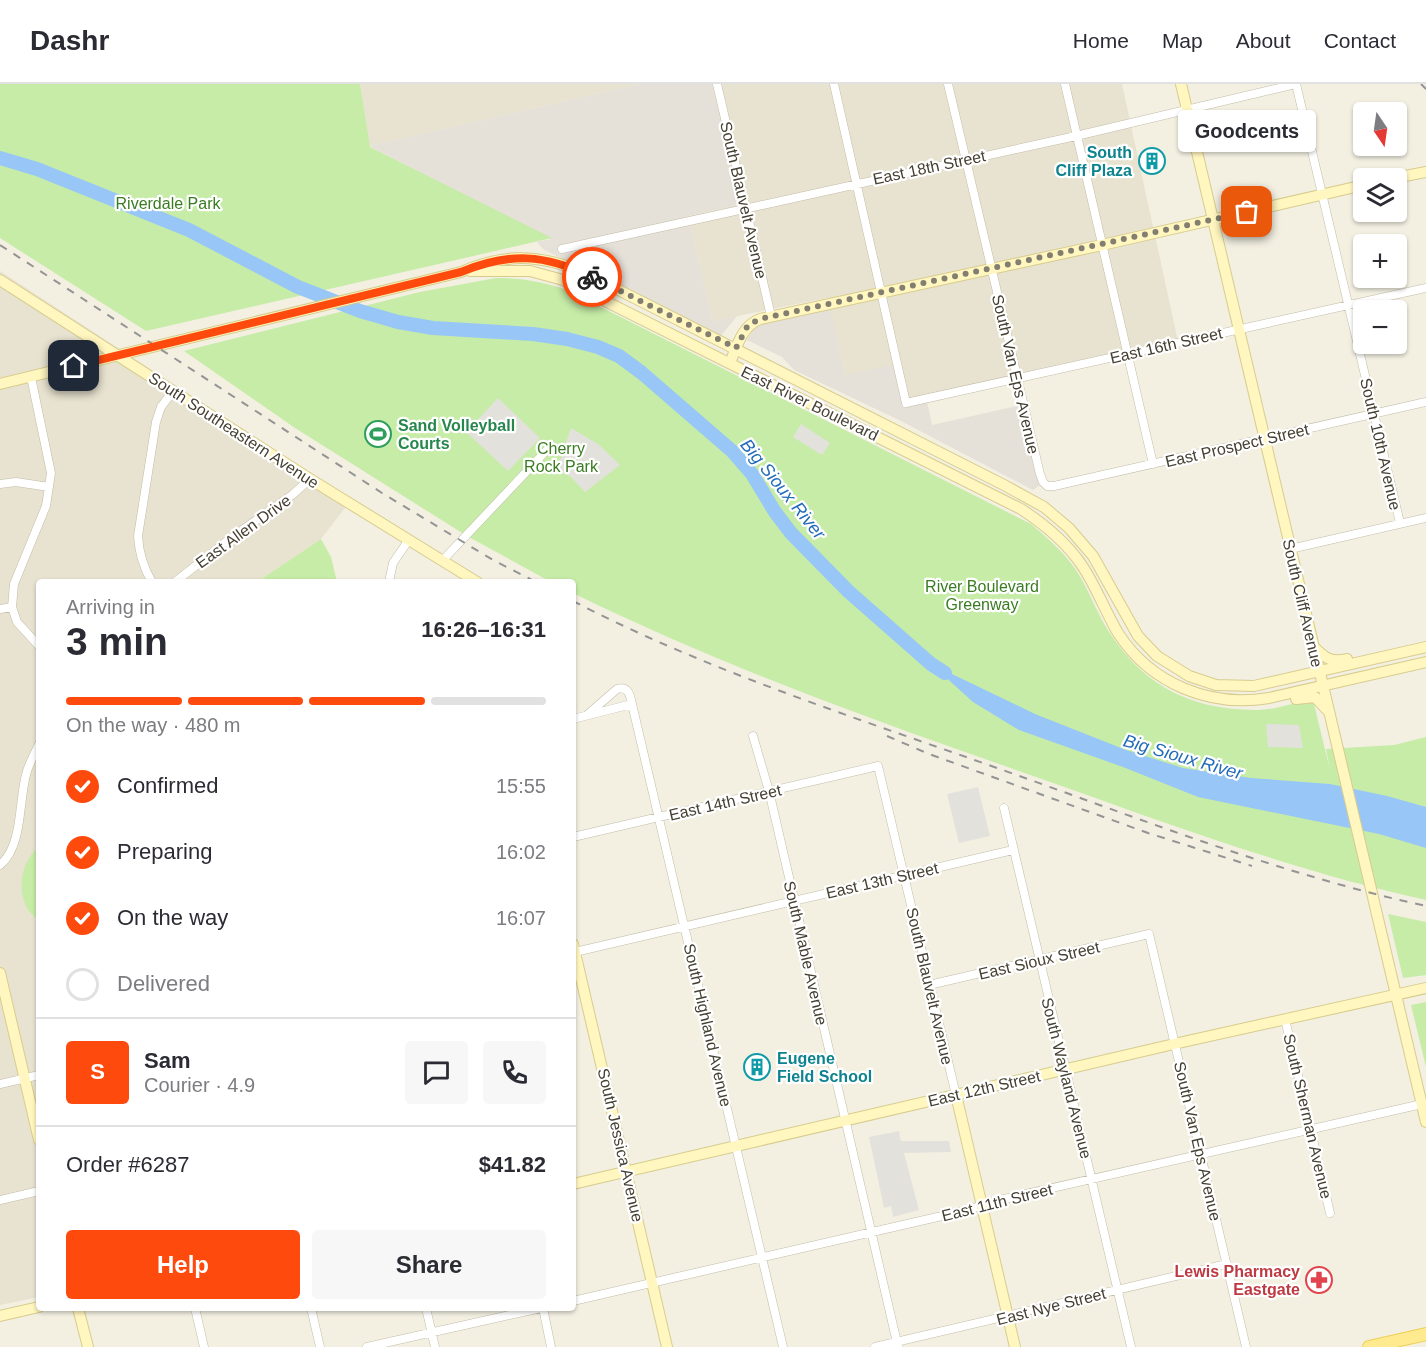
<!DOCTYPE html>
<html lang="en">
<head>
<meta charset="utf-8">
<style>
	:root { --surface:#fff; --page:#f7f7f7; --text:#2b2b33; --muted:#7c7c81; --line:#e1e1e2; --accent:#ff4a0d }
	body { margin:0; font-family:Helvetica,sans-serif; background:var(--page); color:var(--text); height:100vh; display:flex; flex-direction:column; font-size:22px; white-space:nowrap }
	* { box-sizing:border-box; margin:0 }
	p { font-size:20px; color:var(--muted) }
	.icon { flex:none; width:33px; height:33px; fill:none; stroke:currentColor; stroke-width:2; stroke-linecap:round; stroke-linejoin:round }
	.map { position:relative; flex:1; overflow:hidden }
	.drawer { position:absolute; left:36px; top:495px; width:540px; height:732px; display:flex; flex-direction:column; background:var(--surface); border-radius:6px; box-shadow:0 2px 4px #0004 }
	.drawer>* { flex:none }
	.needle { width:39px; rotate:167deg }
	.fabs { position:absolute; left:1353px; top:18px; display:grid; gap:12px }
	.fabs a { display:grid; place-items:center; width:54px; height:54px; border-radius:6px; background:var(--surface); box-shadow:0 2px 4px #0004; font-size:30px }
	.pin { position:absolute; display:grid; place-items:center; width:51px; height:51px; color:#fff; margin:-26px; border-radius:12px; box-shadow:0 3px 9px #0006 }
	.courier { position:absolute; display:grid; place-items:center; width:60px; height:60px; margin:-30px; border:4px solid #ff4a0d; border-radius:50%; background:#fff; color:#222; box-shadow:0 2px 8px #0007 }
	.bubble { position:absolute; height:42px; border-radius:6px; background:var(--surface); box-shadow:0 2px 4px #0004; font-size:20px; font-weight:700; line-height:42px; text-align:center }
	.overview em { font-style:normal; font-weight:700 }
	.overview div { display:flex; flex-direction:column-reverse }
	.overview { display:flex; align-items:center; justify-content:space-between; height:102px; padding:0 30px }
	h1 { font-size:39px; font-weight:700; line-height:45px }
	.bar { display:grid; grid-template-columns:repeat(4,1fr); gap:9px 6px; align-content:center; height:72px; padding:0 30px }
	.bar i { height:8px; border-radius:4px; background:var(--line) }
	.bar .active { background:var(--accent) }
	.bar p { grid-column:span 4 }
	.line { display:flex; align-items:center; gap:15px; padding:0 30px; border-top:2px solid var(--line) }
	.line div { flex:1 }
	.round { display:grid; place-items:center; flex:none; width:63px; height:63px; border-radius:6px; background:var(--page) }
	ol { padding:0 30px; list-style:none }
	li { display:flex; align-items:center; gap:18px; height:66px }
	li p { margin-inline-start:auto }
	li .icon { padding:6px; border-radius:50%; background:var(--accent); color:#fff; stroke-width:4 }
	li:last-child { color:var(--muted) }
	li i { width:33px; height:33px; border:3px solid var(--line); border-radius:50% }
	.cta { display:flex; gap:12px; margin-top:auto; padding:12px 30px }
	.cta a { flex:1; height:69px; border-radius:6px; background:var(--accent); color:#fff; font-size:24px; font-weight:700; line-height:69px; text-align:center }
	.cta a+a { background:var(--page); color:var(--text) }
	header { display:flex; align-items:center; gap:36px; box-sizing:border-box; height:84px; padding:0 30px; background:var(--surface); border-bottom:2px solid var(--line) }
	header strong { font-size:28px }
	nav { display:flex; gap:33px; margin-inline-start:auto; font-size:21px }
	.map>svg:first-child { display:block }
	.residential { fill:#e8e3d0 }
	.industrial { fill:#e5e0d8 }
	.green { fill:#c6eca7 }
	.parking { fill:#e3e1dc }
	.water { fill:#98c6f7 }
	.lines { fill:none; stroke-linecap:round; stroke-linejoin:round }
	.river { stroke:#98c6f7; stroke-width:14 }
	.street-casing { stroke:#c2bca7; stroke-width:9 }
	.secondary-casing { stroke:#d7cc8d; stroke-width:12 }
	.primary-casing { stroke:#eed055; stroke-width:14 }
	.street { stroke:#fff; stroke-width:8 }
	.secondary { stroke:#fff6c0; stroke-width:10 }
	.primary { stroke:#ffea8f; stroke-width:12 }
	.rail { stroke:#949494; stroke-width:2; stroke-dasharray:8 8; stroke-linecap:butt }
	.done { stroke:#827e70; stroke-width:6; stroke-dasharray:0 10.8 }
	.route { stroke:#ff4a0d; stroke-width:8 }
	.labels { text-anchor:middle; stroke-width:4.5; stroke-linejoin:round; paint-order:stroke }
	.culture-label { font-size:16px; font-weight:bold; fill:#0d838f; stroke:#fff; text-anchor:end }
	.street-label { font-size:16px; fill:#454032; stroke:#fff }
	.park-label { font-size:16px; fill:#3a7c21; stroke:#fff }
	.leisure-label { font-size:16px; font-weight:bold; fill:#27864d; stroke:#fff; text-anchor:start }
	.health-label { font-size:16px; font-weight:bold; fill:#be3a42; stroke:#fff; text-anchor:end }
	.water-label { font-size:18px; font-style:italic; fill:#226bba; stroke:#fff }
</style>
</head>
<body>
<header>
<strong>Dashr</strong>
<nav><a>Home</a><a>Map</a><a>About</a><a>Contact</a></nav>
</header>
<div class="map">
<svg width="1426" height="1263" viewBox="0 0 1426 1263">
	<rect width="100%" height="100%" fill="#f3f0e2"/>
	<!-- residential -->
	<path class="residential" d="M360,0H640L369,62Z
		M712,0H1122L1179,262L903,324L845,291L827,214L713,237L688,132L741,120Z
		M0,187L351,416L321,455L257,498H39V763L36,765L26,823L39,837V1213L0,1221Z"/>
	<!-- industrial -->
	<path class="industrial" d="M640,0H712L741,120L688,132L713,237L737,232L720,253L570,179L543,165L537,158L551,155L369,62Z
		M830,224L845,291L895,280L903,323L927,318L932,341L1021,321L1040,401L1033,406L901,337L794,286L782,273L747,256L753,245L760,240Z"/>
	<!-- green -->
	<path class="green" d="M0,0H360L370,63L552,154L146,247L0,154Z
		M496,194C522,194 543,198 567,206L1031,440C1047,454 1064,468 1076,486C1088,504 1095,525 1106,543C1141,600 1187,625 1254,626C1274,627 1293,618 1313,616L1330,686L1326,665L1394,661L1426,653V816C1294,787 1166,739 1039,694C882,639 723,583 573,509V498H551L467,452L295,344L184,267L420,208Z
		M321,455L331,473L337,498H257Z
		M39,763V837C35,833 28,828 26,822C17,803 22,776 39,763Z
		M1388,830L1426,838V891L1403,894Z
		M1426,918V983L1411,921Z"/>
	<!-- parking -->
	<path class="parking" d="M498,314L540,354L508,387L466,348Z
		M801,340L830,359L822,371L793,353Z
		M571,344L598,360L620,381L585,408L571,393L557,385Z
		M1266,640L1299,641L1303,664L1268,663Z
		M978,703L990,752L959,759L947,710Z
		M899,1047L901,1057H949L951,1068L904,1069L919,1126L893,1133L891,1122L884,1124L869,1053Z"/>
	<!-- water -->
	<path class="water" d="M931,580L1035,630L1126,666L1183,684L1251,694L1330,700L1387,712L1426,723V764L1379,750L1198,713L1123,683L1019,646L973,618Z"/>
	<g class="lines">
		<!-- river -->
		<path class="river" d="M0,74L37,85L189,146L298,203L360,227L398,238L433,244L533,250L567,255L598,263L619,272L642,289L732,367L752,390L775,428L791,449L848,507L931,580L945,589"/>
		<defs>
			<path id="street" d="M717,0L771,232
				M834,0L906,319L1426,204
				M948,0L1040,390L1043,398L1047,402H1054L1426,318
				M1065,0L1153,380
				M562,165L1076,52L1296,0L1400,439
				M31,293L51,389L46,422L14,500L12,523L17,538L39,562
				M0,400L16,398L49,403
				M1290,465L1426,434
				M442,477L546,367
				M152,498C143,483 139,469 138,452L156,338L161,323L173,307
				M175,498L231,454L292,411L310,395
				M389,498L393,479L408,457
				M0,525L12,523
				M632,620L783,1263
				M573,635L632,620C630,610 628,602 617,605L587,631
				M753,652L769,707L898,1263
				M1004,724L1131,1263
				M573,753L878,682L956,1011
				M0,781C24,761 18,715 27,687C30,678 35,669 39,660
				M575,868L1013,766
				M929,901L1149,850L1246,1263
				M1285,935L1330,1129
				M0,1000L39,991
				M0,1116L39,1107
				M573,1217L968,1126L995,1117L1422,1020
				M195,1224L204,1263
				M311,1224L320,1263
				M426,1224L435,1263
				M543,1224L551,1263
				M367,1263L541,1224
				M875,1263L1227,1180"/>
			<path id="secondary" d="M1181,0L1426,1038
				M1395,94L1426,88
				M470,187H530L563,196L1021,425C1044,440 1065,457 1081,480C1096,502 1105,527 1118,549C1151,600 1210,624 1269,614L1426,578
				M0,196L310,395L477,498
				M730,279C737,262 742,242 760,235L1102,161L1364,101
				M0,300L461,188C506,169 538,170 583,188L1004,401L1044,423L1069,444L1093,472L1138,552L1157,572L1189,592L1216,601L1254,602L1426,563
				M1314,563C1325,574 1331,579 1347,575
				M1296,615L1315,613L1328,627
				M573,860L667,1263
				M0,889L39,1056
				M956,1011L1015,1263
				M573,1100L1174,960L1426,904
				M78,1224L88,1263
				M0,1232L39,1223"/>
			<path id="primary" d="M1369,1263L1426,1250"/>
		</defs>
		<!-- street casing -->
		<use href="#street" class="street-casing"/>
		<!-- secondary casing -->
		<use href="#secondary" class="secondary-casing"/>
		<!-- primary casing -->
		<use href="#primary" class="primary-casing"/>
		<!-- street -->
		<use href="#street" class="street"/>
		<!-- secondary -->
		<use href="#secondary" class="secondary"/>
		<!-- primary -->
		<use href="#primary" class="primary"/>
		<!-- rail -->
		<path class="rail" d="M1421,0L1426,5
			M0,161L382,409L493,476L536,498
			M573,517C708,587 854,633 997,684C1138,734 1279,790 1426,822
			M887,652L929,670L1148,749L1252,782"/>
	</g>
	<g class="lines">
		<!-- done -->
		<path class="done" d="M592,193L736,264L748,241L760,235L1247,128"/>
		<!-- route -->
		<path class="route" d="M74,282L461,188C509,168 545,170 592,193"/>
	</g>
	<!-- icons -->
	<defs>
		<symbol id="building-ring" viewBox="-11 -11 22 22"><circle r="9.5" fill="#fff" stroke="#0f9aa8" stroke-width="1.5"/><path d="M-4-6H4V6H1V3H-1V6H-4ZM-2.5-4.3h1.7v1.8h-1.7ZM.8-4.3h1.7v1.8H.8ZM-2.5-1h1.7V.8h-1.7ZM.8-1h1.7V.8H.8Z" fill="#0f9aa8"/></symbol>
		<symbol id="stadium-ring" viewBox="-11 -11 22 22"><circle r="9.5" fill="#fff" stroke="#2e9e5b" stroke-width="1.5"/><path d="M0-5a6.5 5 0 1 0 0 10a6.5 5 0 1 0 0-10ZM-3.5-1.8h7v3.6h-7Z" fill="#2e9e5b"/></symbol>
		<symbol id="pharmacy-ring" viewBox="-11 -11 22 22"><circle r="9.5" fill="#fff" stroke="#e0444e" stroke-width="1.5"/><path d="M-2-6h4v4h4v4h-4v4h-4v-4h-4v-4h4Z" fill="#e0444e"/></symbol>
	</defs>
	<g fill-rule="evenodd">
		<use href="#building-ring" x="1137" y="62" width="30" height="30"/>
		<use href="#stadium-ring" x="363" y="335" width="30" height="30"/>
		<use href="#building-ring" x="742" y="968" width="30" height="30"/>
		<use href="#pharmacy-ring" x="1304" y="1181" width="30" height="30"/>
	</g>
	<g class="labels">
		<!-- culture labels -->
		<g class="culture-label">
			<text x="1132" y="74">South<tspan x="1132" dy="18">Cliff Plaza</tspan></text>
			<text x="777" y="980" text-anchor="start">Eugene<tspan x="777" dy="18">Field School</tspan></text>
		</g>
		<!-- street labels -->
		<g class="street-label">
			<text transform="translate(929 83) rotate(-12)" y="6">East 18th Street</text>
			<text transform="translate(744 116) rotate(77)" y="6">South Blauvelt Avenue</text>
			<text transform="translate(1166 261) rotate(-13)" y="6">East 16th Street</text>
			<text transform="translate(1016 290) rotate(77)" y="6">South Van Eps Avenue</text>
			<text transform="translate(810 319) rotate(26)" y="6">East River Boulevard</text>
			<text transform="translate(234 346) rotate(33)" y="6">South Southeastern Avenue</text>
			<text transform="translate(1381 360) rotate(77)" y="6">South 10th Avenue</text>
			<text transform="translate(1237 361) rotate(-13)" y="6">East Prospect Street</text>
			<text transform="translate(243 447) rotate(-36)" y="6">East Allen Drive</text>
			<text transform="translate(1303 519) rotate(77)" y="6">South Cliff Avenue</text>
			<text transform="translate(725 718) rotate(-13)" y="6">East 14th Street</text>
			<text transform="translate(882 796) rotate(-13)" y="6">East 13th Street</text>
			<text transform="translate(806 869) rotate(77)" y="6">South Mable Avenue</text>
			<text transform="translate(1039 876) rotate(-13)" y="6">East Sioux Street</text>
			<text transform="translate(930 902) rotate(77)" y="6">South Blauvelt Avenue</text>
			<text transform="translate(708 941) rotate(77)" y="6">South Highland Avenue</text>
			<text transform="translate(1067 994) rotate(76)" y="6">South Wayland Avenue</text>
			<text transform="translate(984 1004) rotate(-13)" y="6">East 12th Street</text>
			<text transform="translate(1308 1032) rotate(77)" y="6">South Sherman Avenue</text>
			<text transform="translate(1198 1057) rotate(77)" y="6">South Van Eps Avenue</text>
			<text transform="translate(621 1061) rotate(77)" y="6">South Jessica Avenue</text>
			<text transform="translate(997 1118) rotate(-14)" y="6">East 11th Street</text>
			<text transform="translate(1051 1222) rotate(-14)" y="6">East Nye Street</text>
		</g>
		<!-- park labels -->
		<g class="park-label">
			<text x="168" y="125">Riverdale Park</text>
			<text x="561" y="370">Cherry<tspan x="561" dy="18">Rock Park</tspan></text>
			<text x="982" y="508">River Boulevard<tspan x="982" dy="18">Greenway</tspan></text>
		</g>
		<!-- leisure labels -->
		<g class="leisure-label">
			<text x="398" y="347">Sand Volleyball<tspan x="398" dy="18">Courts</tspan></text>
		</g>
		<!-- health labels -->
		<g class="health-label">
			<text x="1300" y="1193">Lewis Pharmacy<tspan x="1300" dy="18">Eastgate</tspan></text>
		</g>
		<!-- water labels -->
		<g class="water-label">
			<text transform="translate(783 405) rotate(51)" y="6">Big Sioux River</text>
			<text transform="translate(1183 673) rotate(16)" y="6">Big Sioux River</text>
		</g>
	</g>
</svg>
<div class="fabs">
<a><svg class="needle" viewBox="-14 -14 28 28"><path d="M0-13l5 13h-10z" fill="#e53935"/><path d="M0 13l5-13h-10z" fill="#7c7c81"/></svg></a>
<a><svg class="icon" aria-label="layers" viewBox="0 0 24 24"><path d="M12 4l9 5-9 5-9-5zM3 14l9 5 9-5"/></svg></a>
<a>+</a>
<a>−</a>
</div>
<div class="pin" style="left:1247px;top:128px;background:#ea580c"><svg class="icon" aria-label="bag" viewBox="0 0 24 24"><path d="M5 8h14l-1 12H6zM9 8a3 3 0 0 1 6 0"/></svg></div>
<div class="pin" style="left:74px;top:282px;background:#1f2937"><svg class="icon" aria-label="home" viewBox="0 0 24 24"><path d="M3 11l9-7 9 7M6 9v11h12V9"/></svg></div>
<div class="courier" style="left:592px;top:193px"><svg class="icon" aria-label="bike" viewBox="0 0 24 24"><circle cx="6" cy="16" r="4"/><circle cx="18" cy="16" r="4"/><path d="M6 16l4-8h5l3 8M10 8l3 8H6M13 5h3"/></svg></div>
<div class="bubble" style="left:1178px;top:26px;width:138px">Goodcents</div>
<section class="drawer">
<div class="overview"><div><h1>3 min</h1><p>Arriving in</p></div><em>16:26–16:31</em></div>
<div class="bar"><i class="active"></i><i class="active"></i><i class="active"></i><i></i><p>On the way · 480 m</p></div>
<ol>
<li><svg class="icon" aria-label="check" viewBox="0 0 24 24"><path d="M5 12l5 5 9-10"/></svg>Confirmed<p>15:55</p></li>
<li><svg class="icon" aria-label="check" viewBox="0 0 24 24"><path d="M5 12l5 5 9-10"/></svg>Preparing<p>16:02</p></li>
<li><svg class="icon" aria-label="check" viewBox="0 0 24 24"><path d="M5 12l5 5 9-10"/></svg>On the way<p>16:07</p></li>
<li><i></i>Delivered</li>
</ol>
<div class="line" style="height:108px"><b class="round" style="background:var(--accent);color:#fff">S</b><div><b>Sam</b><p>Courier · 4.9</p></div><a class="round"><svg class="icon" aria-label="chat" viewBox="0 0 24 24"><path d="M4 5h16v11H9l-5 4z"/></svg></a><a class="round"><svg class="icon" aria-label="phone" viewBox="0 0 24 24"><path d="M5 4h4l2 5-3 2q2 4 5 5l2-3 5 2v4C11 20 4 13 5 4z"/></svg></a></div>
<div class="line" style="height:78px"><div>Order #6287</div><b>$41.82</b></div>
<div class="cta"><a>Help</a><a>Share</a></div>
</section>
</div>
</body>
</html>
